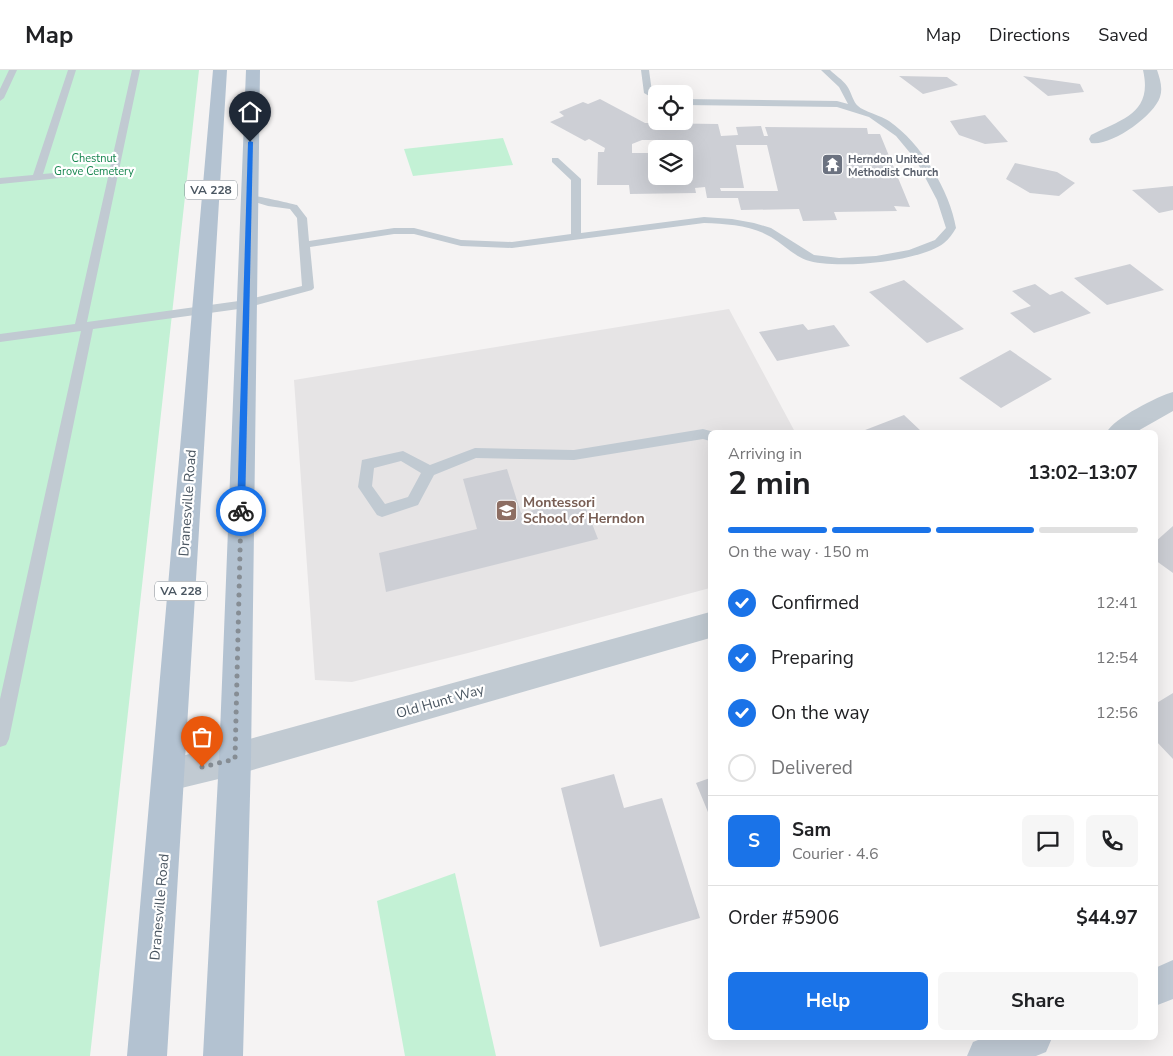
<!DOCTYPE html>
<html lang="en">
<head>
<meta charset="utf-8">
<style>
	:root { --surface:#fff; --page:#f6f6f6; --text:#202124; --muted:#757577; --line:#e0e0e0; --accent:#1a73e8 }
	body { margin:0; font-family:"Nunito Sans",sans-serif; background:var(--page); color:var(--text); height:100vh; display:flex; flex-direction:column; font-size:19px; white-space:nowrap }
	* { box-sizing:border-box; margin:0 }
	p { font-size:16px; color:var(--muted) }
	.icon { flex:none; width:28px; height:28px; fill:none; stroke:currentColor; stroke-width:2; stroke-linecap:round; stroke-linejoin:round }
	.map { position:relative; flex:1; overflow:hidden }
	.drawer { position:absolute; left:708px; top:360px; width:450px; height:610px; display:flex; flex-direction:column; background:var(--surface); border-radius:8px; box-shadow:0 5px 20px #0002 }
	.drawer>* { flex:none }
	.tools { position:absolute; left:648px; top:15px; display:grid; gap:10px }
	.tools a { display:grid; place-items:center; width:45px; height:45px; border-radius:8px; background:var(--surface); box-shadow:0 5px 20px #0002; font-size:25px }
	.pin { position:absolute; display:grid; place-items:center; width:42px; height:42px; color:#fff; margin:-51px -21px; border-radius:50% 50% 50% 0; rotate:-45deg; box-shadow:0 0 5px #0007 }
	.pin .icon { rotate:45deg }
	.courier { position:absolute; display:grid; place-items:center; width:50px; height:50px; margin:-25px; border:4px solid #1a73e8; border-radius:50%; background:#fff; color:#222; box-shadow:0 1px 6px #0007 }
	.head em { font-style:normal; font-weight:700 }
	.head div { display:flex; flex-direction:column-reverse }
	.head { display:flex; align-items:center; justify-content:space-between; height:85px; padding:0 20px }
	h1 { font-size:32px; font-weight:700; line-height:38px }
	.bar { display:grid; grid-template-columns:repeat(4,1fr); gap:8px 5px; align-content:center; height:60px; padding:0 20px }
	.bar i { height:6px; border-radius:4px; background:var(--line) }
	.bar .on { background:var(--accent) }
	.bar p { grid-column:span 4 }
	.line { display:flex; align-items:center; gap:12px; padding:0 20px; border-top:1px solid var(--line) }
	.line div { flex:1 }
	.round { display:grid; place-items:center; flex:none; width:52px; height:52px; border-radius:8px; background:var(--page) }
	ol { padding:0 20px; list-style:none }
	li { display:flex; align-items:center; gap:15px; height:55px }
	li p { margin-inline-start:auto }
	li .icon { padding:5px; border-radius:50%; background:var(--accent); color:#fff; stroke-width:4 }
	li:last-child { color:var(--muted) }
	li i { width:28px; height:28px; border:2px solid var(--line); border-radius:50% }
	.primary-button { display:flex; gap:10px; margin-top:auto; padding:10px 20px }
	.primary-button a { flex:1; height:58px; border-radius:8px; background:var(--accent); color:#fff; font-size:20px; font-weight:700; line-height:58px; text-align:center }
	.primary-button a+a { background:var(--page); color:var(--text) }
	header { display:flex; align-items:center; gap:30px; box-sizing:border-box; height:70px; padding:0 25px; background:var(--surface); border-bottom:1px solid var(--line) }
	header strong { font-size:24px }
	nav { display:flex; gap:28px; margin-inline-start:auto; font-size:18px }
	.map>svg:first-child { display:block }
	.education { fill:#e6e4e5 }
	.green { fill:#c3f1d5 }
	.building { fill:#cdcfd5; fill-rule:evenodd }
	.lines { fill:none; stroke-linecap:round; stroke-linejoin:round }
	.lane { fill:#c1cad2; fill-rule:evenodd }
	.street { fill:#c1cad2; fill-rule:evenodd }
	.secondary { fill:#c1cbd6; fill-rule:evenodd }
	.primary { fill:#b3c2d1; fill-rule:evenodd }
	.route { fill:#1a73e8 }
	.done { stroke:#868d94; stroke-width:5; stroke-dasharray:0 9 }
	.labels { text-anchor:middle; stroke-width:4.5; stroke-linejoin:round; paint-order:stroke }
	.far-park-label { font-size:11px; fill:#17864f; stroke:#fff }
	.far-worship-label { font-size:11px; font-weight:bold; fill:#5b616d; stroke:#fff; text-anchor:start }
	.shield { fill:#fff; stroke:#808990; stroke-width:1 }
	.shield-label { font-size:12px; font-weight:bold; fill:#4a5661 }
	.education-label { font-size:14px; font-weight:bold; fill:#785e54; stroke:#fff; text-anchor:start }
	.street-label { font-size:14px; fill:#4a5661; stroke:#fff }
</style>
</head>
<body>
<header>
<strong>Map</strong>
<nav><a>Map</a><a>Directions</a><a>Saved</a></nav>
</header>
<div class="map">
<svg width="1173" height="986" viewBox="0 0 1173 986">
	<rect width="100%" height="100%" fill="#f5f3f3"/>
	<!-- education -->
	<path class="education" d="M729,239L795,362H710V518L468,583L352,612L315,610L294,310Z"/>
	<!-- green -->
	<path class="green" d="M0,0H199L90,986H0Z
		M503,68L513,95L413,106L404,79Z
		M455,803L496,986H405L377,831Z"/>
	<!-- building -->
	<path class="building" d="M899,6L947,7L958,15L923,24Z
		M1023,6L1080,14L1084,22L1048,26Z
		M600,29L645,53L718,54L721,66L738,65L736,57L761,56L764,66H768L765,57L867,58L868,64H880L910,137L894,136L897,141L834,142L837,150L803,151L799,139L741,140L738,128H707L705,117L695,118L696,123L630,124L629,115H597L598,82H604L605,78L589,69L585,71L550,52L564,46L559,42L583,32L588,34ZM642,70H674L675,79H684V106H656V83H632V74ZM736,75H767L778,121H721L720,118H744Z
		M985,45L1008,72L985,74L959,65L950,51Z
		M1015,93L1057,102L1075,113L1059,126L1030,123L1006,109Z
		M1173,116V140L1159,143L1132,120Z
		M1130,194L1164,220L1107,235L1074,208Z
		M904,210L964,259L927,273L869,222Z
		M1035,214L1050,225L1062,221L1091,243L1034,263L1010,243L1031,236L1012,221Z
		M803,254L808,260L834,255L850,276L777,291L759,262Z
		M1010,280L1052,309L1001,338L959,308Z
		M904,345L922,362H860Z
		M507,399L521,443L582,428L598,469L386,522L379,483L477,459L463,409Z
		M1173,456V503L1155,490V472Z
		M1173,623V689L1155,670V634Z
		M614,704L624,738L662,728L700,848L600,877L561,718Z
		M710,708V747L696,713Z"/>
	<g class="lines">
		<!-- lane -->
		<path class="lane" d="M9,0H17L4,28L0,31V19Z
			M68,0H76L43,104L110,98L132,0H140L87,252L246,230L302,216L297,148L290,139L268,136L245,129V125C251,124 288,133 297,135L307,148L309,171L394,158H414L461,170L512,172L571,164V110L552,92V88H558L581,109V163L704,147L732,149L754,153L771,158L814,185L839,188L876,186L909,180L935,170L946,158L937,130L916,90L896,66L869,47L837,37L684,35V29L837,31L848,34L839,17L821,0H830C835,5 843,10 847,16C851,21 853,32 858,36C863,41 882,46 889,51C921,73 950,121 956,158C953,163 949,169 944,173C920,192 835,200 806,190C793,185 783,174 771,167C751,155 727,154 704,153L512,178L461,176L414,164H394L310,177L314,218L312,220L246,238L93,259L9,669L6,675L0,677V629L81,261L0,272V264L75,254L109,103L0,114V108L33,105Z
			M641,0H649L652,22L656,24V30L644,23Z
			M703,359L714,362H710V371L703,369L574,390L476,388L434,405L418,435L382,447L377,445L358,417L362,390L403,381L430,395L475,378L574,380ZM401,391L421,403L408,427L385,434L372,416L374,398Z"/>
		<!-- street -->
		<path class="street" d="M1143,0H1157C1160,9 1163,18 1160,27C1154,46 1110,77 1091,73L1089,69L1091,65C1123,49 1153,43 1143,0Z
			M1173,322V341L1136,362H1107C1113,349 1158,326 1173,322Z
			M710,542V568L235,705L169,721L157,717L153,705L157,693L169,689L235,673Z"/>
		<!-- secondary -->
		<path class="secondary" d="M1173,890V929L1155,936V898Z
			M983,968H1052L1046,982L1036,986H967L973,972Z"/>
		<!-- primary -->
		<path class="primary" d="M213,0H227L167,986H127Z
			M246,0H260L251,689L243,986H203L219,689Z"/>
	</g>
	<!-- route -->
	<path class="route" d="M250,71L253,72L245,441L241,445L237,441L248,72Z"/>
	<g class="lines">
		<!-- done -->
		<path class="done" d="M202,697L235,689L241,441"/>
	</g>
	<!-- icons -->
	<defs>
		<symbol id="temple-square" viewBox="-11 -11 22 22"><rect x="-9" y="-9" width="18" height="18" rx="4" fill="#6b7280" stroke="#fff"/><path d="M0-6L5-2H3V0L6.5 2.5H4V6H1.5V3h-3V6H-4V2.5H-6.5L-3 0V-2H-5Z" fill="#fff"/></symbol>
		<symbol id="school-square" viewBox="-11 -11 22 22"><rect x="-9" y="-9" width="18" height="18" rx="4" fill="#8d6e63" stroke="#fff"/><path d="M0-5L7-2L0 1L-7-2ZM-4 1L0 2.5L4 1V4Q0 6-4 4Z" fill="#fff"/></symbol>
	</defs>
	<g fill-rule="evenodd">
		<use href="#temple-square" x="820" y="82" width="25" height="25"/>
		<use href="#school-square" x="494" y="428" width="25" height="25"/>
	</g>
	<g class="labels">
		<!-- far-park labels -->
		<g class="far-park-label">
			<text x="94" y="92">Chestnut<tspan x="94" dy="13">Grove Cemetery</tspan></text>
		</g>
		<!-- far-worship labels -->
		<g class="far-worship-label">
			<text x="848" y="93">Herndon United<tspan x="848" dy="13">Methodist Church</tspan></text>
		</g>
		<!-- shield labels -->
		<g class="shield">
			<rect x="185" y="110.5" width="52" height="19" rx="4"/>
			<rect x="155" y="511.5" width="52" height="19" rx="4"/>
		</g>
		<g class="shield-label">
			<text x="211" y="124">VA 228</text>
			<text x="181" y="525">VA 228</text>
		</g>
		<!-- education labels -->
		<g class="education-label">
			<text x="523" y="437">Montessori<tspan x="523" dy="16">School of Herndon</tspan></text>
		</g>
		<!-- street labels -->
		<g class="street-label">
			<text transform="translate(187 433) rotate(-86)" y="5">Dranesville Road</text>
			<text transform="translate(440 631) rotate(-16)" y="5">Old Hunt Way</text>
			<text transform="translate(159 837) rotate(-85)" y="5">Dranesville Road</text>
		</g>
	</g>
</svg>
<div class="tools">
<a><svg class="icon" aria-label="locate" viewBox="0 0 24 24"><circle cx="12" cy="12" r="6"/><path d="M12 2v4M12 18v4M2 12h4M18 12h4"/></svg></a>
<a><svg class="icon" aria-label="layers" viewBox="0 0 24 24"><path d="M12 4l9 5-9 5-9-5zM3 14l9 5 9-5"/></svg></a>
</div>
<div class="pin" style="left:202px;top:697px;background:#ea580c"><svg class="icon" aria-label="bag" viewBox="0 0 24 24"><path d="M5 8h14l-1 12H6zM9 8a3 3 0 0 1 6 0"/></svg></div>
<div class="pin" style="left:250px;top:72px;background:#1f2937"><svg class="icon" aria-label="home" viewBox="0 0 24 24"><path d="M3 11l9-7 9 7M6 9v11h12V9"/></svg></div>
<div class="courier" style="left:241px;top:441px"><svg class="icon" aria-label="bike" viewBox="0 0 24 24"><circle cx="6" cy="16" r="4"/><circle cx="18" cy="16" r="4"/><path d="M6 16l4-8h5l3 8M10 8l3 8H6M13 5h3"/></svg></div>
<section class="drawer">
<div class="head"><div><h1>2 min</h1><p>Arriving in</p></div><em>13:02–13:07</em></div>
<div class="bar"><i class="on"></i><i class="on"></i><i class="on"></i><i></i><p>On the way · 150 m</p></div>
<ol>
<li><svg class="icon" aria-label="check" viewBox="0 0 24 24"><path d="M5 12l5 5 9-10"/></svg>Confirmed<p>12:41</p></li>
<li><svg class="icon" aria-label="check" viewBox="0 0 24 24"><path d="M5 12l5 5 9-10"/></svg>Preparing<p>12:54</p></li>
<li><svg class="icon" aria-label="check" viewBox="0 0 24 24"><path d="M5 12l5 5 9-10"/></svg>On the way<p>12:56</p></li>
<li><i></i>Delivered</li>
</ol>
<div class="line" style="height:90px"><b class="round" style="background:var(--accent);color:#fff">S</b><div><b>Sam</b><p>Courier · 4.6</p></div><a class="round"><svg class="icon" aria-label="chat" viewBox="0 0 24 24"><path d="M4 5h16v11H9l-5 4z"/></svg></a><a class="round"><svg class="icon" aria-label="phone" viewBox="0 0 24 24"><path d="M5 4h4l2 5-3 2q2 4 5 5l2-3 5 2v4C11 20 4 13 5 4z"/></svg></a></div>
<div class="line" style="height:65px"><div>Order #5906</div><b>$44.97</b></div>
<div class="primary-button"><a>Help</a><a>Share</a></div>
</section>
</div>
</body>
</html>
